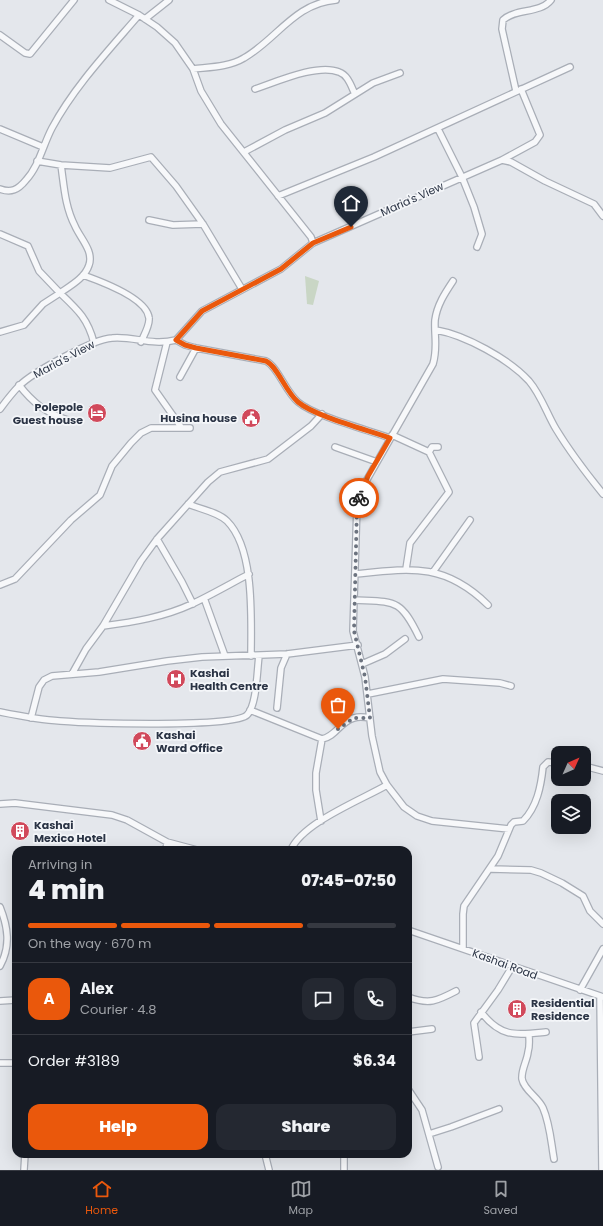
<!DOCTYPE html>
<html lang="en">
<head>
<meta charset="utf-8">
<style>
	:root { --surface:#171b24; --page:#242831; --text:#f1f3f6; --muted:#9ea1a6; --line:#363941; --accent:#ea580c }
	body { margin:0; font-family:Poppins,sans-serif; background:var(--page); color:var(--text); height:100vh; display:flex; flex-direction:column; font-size:15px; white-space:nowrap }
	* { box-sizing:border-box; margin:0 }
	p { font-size:13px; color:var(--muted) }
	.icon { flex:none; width:22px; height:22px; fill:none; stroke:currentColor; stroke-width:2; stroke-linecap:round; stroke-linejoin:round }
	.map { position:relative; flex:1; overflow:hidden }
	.details { position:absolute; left:12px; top:846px; width:400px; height:312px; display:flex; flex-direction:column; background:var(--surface); border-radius:12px; box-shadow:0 4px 16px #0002 }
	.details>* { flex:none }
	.needle { width:26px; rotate:45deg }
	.buttons { position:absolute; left:551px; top:746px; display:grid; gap:8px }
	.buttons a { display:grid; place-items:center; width:40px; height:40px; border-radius:8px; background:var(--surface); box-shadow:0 4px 16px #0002; font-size:20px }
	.pin { position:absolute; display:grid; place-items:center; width:34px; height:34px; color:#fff; margin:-41px -17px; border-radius:50% 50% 50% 0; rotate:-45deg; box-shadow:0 0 4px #0007 }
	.pin .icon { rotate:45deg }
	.courier { position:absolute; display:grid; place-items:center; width:40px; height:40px; margin:-20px; border:3px solid #ea580c; border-radius:50%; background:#fff; color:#222; box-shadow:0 1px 5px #0007 }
	.head em { font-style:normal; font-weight:800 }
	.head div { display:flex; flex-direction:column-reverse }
	.head { display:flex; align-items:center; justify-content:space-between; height:68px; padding:0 16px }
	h1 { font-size:26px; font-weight:800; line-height:30px }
	.bar { display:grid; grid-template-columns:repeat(4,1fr); gap:6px 4px; align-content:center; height:48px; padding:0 16px }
	.bar i { height:5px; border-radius:3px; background:var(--line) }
	.bar .active { background:var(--accent) }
	.bar p { grid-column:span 4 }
	.line { display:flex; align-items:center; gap:10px; padding:0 16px; border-top:1px solid var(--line) }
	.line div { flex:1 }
	.round { display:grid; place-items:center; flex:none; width:42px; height:42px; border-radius:12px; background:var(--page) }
	.button { display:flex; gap:8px; margin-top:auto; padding:8px 16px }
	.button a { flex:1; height:46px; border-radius:12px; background:var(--accent); color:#fff; font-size:16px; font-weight:800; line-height:46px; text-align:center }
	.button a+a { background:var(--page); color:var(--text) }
	.tabs { display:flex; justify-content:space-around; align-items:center; height:56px; border-top:1px solid var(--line); background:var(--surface); font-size:11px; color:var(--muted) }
	.tabs a { display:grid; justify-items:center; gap:2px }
	.tabs .active { color:var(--accent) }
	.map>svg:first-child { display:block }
	.green { fill:#c9d6c5 }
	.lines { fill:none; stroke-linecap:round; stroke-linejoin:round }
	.minor-casing { stroke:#a9aeb7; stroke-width:8 }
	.minor { stroke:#f7f8fa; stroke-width:5.5 }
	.done { stroke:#6c737f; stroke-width:4; stroke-dasharray:0 7.2 }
	.route { stroke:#ea580c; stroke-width:5 }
	.labels { text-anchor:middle; stroke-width:3.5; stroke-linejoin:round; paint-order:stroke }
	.street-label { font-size:11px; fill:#2b3445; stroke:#f4f6f9 }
	.poi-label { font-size:11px; font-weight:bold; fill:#2b3445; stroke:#f4f6f9; text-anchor:start }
</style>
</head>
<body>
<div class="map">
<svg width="603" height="1170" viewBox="0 0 603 1170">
	<rect width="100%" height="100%" fill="#e4e7ec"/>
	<!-- green -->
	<path class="green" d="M305,276L319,281L313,305L307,304Z"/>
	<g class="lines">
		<defs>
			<path id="minor" d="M109,0L139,15L157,27L175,43L193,69L201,91L221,124L311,237L313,243
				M145,19L169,0
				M0,35L25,53L30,54L74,0
				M193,69C210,67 229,67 244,58C276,40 295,3 336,0
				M255,89C276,82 318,63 339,72C348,75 351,86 355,94
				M516,91L502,29L503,20C516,8 540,14 551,0
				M0,129L43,147
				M438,129L462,177L474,207L482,234L477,247
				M244,152L285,130L325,113L373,83L400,73
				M502,160L535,142L540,135L521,89
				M37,161L61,165L110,168L151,157L176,186L203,224L242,289
				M0,189C11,193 18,190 26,180C39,166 43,145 52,128C74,87 108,51 139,15
				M278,196L374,157L570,67
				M149,220L173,225L203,224
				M0,234L28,246L39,271L60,293C70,286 85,278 89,265C94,251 80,238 75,226C65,207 64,186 61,165
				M83,275C100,281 147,298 149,318C150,325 144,335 141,342
				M453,281C445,293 437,305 435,320C434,336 438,347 433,364L361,490L357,505L353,631L365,677L372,736L380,772L387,785L404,807L417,816L432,821L509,829
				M436,330C465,335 509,359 529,381C541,395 547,414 556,429C570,452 586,473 603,494
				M0,332L24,325L43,304L60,293C78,310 88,319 94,343
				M176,340L185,345L196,348L266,361C278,367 285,391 298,402C314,416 368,430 390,438
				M167,342L155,390L181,427
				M180,377L196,348
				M19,385C33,403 46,413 68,420
				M0,409C6,401 12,393 19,386C33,372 93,339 112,338C135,336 150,346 176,340L202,311L281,269L313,243L502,160L511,162L545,181L594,204L603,216
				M392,435L429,452
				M335,447L377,462
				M188,504C200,509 218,512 227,521C255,549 251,619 251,656
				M157,539L182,582L193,604
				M406,569L410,543L449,492L429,452L432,447H438
				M433,572L470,520
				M356,574C412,568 445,563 488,605
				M0,585L15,579L71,520L100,495L112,466L131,443L141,433L151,428H190
				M204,598L225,656
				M354,600C395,602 400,598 419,637
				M103,626C134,622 164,617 192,604C211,595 230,584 249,574
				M362,664L385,654L405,639
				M72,674L86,649L103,626L141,561L157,539L208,482L220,472L268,459L311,426L322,414
				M368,694L443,679L500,683L511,686
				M277,708L281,668L287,654
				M250,710L322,739C335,737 341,721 354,718C359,716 365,717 370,718
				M0,712C20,716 40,720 60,721C86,723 233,728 247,715C257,705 257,670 259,656
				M31,718L39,687L44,680L52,676L99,672L167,661L202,657L287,654L358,645
				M584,766L603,771
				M0,804L15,803L112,815L127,820L167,842L197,850
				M321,821L316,790V773L322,739
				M166,850L167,842
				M291,850C302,823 361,800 387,785
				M491,869L531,870L541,873L562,883L583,896L590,911L603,924
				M0,907C8,927 11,946 0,966
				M408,930L603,997
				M463,948V914L464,906L498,856L511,825L514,822L523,821C537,807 541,786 543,767L548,762L558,763
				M580,990L603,949
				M600,996L602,1170
				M408,997C429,1005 437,1001 456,991
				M0,1001L16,1000
				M481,1012C501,1038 516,1035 546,1032
				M408,1032L432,1029
				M529,1034C529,1040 530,1046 528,1052C527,1061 521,1070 522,1079C524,1090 538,1097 543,1108C550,1124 551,1142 554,1159
				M479,1057L474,1023L498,990L512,967
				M0,1063H16
				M408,1089L422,1110L438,1167
				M429,1134L451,1127L499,1109
				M265,1154L269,1170
				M344,1154V1170
				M24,1170L25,1154"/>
		</defs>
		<!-- minor casing -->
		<use href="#minor" class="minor-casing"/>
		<!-- minor -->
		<use href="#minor" class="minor"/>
	</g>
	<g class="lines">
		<!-- done -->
		<path class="done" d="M338,729L354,718H370L365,677L354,631L357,505L359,498"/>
		<!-- route -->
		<path class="route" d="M351,227L313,243L281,269L202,311L176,340L185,345L196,348L266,361C278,367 285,391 298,402C314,416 368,430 390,438L368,476L359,498"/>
	</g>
	<!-- icons -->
	<defs>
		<symbol id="hotel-disc" viewBox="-11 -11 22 22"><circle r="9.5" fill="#d1495b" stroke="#f4f6f9"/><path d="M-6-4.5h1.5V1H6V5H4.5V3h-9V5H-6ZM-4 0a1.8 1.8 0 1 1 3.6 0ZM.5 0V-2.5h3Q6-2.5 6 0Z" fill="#fff"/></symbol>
		<symbol id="civic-disc" viewBox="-11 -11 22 22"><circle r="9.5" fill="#d1495b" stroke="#f4f6f9"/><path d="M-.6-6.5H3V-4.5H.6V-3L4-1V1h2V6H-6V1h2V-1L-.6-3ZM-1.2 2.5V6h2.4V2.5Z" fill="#fff"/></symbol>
		<symbol id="hospital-disc" viewBox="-11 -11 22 22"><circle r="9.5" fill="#d1495b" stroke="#f4f6f9"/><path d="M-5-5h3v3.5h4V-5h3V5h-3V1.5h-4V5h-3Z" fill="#fff"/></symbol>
		<symbol id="building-disc" viewBox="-11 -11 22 22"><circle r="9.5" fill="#d1495b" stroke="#f4f6f9"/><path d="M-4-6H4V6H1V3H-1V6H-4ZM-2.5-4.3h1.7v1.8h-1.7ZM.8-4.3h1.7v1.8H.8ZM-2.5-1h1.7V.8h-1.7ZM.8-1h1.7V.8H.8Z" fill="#fff"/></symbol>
	</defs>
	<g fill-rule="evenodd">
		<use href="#hotel-disc" x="86" y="402" width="22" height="22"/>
		<use href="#civic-disc" x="240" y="407" width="22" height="22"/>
		<use href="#hospital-disc" x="165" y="668" width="22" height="22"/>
		<use href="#civic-disc" x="131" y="730" width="22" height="22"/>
		<use href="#building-disc" x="9" y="820" width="22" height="22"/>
		<use href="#building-disc" x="506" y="998" width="22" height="22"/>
	</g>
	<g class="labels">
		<!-- street labels -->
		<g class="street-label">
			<text transform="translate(412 199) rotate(-24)" y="4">Maria's View</text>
			<text transform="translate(64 359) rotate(-28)" y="4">Maria's View</text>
			<text transform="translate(505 964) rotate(20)" y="4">Kashai Road</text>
		</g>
		<!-- poi labels -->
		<g class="poi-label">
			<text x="83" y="411" text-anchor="end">Polepole<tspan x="83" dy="13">Guest house</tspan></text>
			<text x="237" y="422" text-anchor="end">Husina house</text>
			<text x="190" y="677">Kashai<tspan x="190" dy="13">Health Centre</tspan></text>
			<text x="156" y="739">Kashai<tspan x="156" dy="13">Ward Office</tspan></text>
			<text x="34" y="829">Kashai<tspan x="34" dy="13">Mexico Hotel</tspan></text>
			<text x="531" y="1007">Residential<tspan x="531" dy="13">Residence</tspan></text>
		</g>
	</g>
</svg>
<div class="buttons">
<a><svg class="needle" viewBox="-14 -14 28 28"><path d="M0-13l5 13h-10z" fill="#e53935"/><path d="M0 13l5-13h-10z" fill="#9ea1a6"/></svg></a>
<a><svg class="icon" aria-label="layers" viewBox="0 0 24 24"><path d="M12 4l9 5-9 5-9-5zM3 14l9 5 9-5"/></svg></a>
</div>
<div class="pin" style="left:338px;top:729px;background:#ea580c"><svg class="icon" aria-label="bag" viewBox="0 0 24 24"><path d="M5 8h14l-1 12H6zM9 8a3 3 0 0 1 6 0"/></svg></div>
<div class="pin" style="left:351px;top:227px;background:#1f2937"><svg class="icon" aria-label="home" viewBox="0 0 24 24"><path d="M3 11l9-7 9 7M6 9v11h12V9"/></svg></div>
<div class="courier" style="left:359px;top:498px"><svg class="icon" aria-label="bike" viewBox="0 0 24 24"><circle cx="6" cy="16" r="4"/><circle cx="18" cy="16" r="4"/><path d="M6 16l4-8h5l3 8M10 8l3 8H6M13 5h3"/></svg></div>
<section class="details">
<div class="head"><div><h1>4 min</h1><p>Arriving in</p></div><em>07:45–07:50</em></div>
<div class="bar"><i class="active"></i><i class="active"></i><i class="active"></i><i></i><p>On the way · 670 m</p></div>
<div class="line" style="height:72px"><b class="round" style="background:var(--accent);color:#fff">A</b><div><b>Alex</b><p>Courier · 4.8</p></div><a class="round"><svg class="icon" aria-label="chat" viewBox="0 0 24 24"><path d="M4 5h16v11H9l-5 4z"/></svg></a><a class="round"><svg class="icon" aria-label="phone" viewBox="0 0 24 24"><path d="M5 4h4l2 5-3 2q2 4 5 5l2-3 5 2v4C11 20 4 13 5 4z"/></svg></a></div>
<div class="line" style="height:52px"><div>Order #3189</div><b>$6.34</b></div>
<div class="button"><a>Help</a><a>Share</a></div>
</section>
</div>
<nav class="tabs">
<a class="active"><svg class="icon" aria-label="home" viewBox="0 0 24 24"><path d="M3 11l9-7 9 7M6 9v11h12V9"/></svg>Home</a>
<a><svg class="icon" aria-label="map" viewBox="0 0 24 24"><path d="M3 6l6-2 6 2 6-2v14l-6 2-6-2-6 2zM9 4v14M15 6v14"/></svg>Map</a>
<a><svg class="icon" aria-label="saved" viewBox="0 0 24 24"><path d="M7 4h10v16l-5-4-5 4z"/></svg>Saved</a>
</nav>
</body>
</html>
